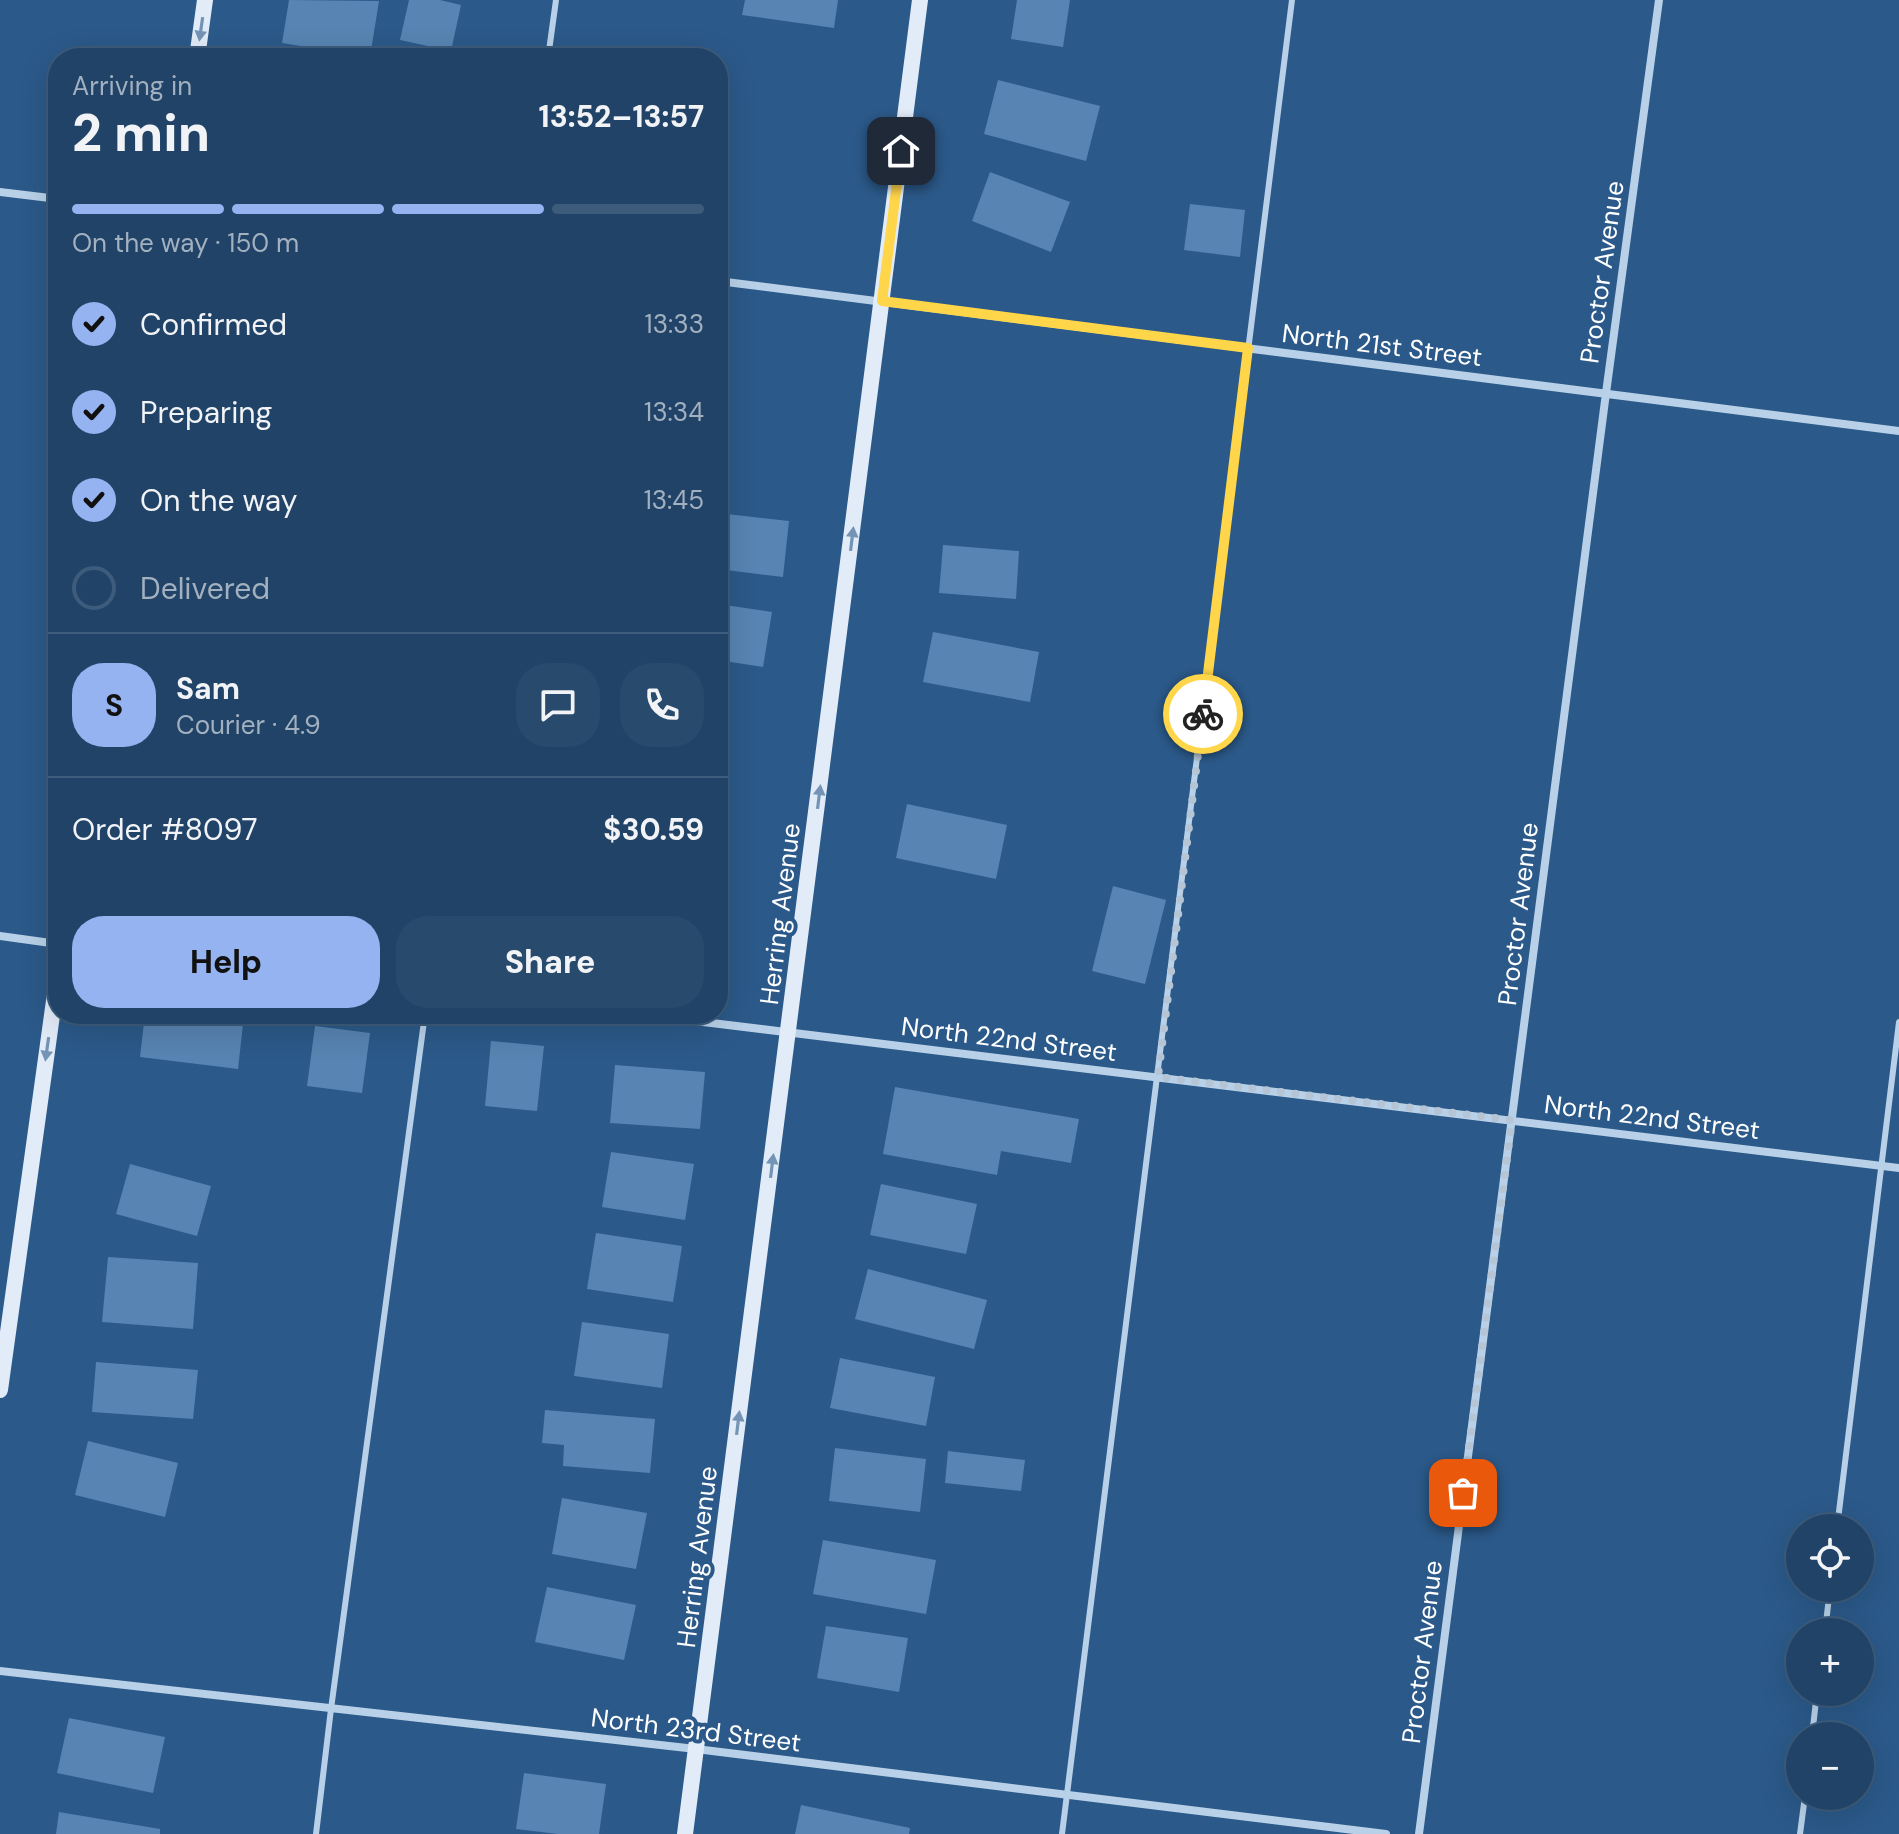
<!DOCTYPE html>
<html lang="en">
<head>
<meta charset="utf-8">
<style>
	:root { --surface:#204367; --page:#284a6d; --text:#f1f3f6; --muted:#a2b0c0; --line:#3d5c7b; --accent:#95b2f1 }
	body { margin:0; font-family:"DM Sans",sans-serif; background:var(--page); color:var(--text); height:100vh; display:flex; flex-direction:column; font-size:30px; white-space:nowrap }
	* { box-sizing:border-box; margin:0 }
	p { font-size:26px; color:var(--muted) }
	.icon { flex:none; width:44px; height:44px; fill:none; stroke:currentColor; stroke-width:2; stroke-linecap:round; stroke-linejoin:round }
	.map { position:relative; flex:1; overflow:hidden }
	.drawer { position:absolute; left:48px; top:48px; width:680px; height:976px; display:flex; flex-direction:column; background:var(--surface); border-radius:32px; box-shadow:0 8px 32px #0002,0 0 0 2px var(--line) }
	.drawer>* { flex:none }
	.buttons { position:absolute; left:1786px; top:1514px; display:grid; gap:16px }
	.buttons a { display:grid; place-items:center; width:88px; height:88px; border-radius:50%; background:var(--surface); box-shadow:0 8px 32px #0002,0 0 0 2px var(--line); font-size:40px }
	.pin { position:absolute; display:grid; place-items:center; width:68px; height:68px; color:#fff; margin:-34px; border-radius:16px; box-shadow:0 4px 12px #0006 }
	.courier { position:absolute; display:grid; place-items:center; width:80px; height:80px; margin:-40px; border:6px solid #ffd54a; border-radius:50%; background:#fff; color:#222; box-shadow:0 2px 10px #0007 }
	.overview em { font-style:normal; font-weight:800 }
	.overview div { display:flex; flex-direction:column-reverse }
	.overview { display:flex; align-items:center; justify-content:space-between; height:136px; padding:0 24px }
	h1 { font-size:52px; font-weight:800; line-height:60px }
	.bar { display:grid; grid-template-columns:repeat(4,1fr); gap:12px 8px; align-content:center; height:96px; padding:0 24px }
	.bar i { height:10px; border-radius:6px; background:var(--line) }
	.bar .current { background:var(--accent) }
	.bar p { grid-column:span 4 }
	.line { display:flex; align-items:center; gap:20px; padding:0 24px; border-top:2px solid var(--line) }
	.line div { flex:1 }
	.round { display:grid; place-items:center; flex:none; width:84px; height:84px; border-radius:32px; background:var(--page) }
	ol { padding:0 24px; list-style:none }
	li { display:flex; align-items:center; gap:24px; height:88px }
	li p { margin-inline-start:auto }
	li .icon { padding:8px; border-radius:50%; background:var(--accent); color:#111; stroke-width:4 }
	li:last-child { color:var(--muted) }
	li i { width:44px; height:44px; border:4px solid var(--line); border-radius:50% }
	.action { display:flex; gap:16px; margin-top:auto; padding:16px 24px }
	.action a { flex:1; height:92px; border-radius:32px; background:var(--accent); color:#111; font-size:32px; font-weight:800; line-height:92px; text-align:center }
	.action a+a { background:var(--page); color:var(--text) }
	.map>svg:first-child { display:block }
	.building { fill:#5784b2 }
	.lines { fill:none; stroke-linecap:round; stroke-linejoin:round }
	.service { stroke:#b8d1e8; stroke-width:6 }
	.minor { stroke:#b8d1e8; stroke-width:8 }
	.secondary { stroke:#e2ecf8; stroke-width:16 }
	.oneway { fill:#7494b5 }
	.done { stroke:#b5c5d6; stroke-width:8; stroke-dasharray:0 14.4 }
	.route { stroke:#ffd54a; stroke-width:10 }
	.labels { text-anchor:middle; stroke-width:8; stroke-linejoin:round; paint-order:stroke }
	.street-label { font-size:26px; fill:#fff; stroke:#2b5989 }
</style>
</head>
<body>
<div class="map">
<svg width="1899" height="1834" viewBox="0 0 1899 1834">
	<rect width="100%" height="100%" fill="#2b5989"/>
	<!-- building -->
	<path class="building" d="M289,0L379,1L370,57L282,43Z
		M409,0H440L461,5L451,51L400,40Z
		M745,0H838L834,28L742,15Z
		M1017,0H1070L1063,47L1011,39Z
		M998,80L1100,106L1086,161L984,134Z
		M990,172L1070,202L1051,252L972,221Z
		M1190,204L1245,210L1240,257L1184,250Z
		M718,513L789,521L783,577L718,569Z
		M943,545L1019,551L1016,599L939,593Z
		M718,604L772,612L763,667L718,660Z
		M933,632L1039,652L1030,702L923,682Z
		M907,804L1007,825L996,879L896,858Z
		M1113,886L1166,900L1145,984L1092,971Z
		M145,1014L244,1015L238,1069L140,1057Z
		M315,1026L370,1033L362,1093L307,1086Z
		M491,1041L544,1046L537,1111L485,1106Z
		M615,1065L705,1072L700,1129L610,1123Z
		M895,1087L1079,1119L1071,1163L1001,1151L997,1175L883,1154Z
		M611,1152L694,1164L685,1220L602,1207Z
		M130,1164L211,1186L197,1236L116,1214Z
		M881,1184L977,1204L966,1254L870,1235Z
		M596,1233L682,1246L673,1302L587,1289Z
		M108,1257L198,1263L193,1329L102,1322Z
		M868,1269L987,1300L974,1349L855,1319Z
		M582,1322L669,1334L662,1388L574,1376Z
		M840,1358L935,1377L926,1426L830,1408Z
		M96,1362L198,1370L193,1419L92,1412Z
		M545,1410L655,1419L650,1473L563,1466L564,1445L542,1443Z
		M88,1441L178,1463L165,1517L75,1495Z
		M835,1448L926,1459L920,1512L829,1501Z
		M948,1451L1025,1460L1021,1491L945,1483Z
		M562,1498L647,1513L636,1569L552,1554Z
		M823,1540L936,1560L926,1614L813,1594Z
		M547,1587L636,1605L624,1660L535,1642Z
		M826,1626L908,1638L899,1692L817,1678Z
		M69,1718L165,1737L153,1793L57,1773Z
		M524,1773L606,1784L599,1834H558L516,1829Z
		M801,1805L910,1828L909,1834H795Z
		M59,1812L160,1829V1834H56Z"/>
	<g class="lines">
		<!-- service -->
		<path class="service" d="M548,58L556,0
			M1837,1528L1899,1022
			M1825,1632L1830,1588
			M1812,1736L1817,1692
			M316,1834L331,1709L425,1014
			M1062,1834L1292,0
			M1800,1834L1805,1796"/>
		<!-- minor -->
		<path class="minor" d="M0,192L58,199
			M718,281L1899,431
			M0,936L58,944
			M638,1014L1899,1168
			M0,1671L696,1749L1386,1834
			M1419,1834L1606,393L1659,0"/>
		<!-- secondary -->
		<path class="secondary" d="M197,58L205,0
			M0,1390L58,972
			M685,1834L920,0"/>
	</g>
	<!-- one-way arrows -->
	<defs><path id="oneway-solid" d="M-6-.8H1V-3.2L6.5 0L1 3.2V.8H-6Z" transform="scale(2)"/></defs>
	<g class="oneway">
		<use href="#oneway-solid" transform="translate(201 29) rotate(98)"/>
		<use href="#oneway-solid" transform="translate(852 539) rotate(-83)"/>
		<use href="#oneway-solid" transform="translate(819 797) rotate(-83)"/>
		<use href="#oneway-solid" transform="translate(47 1049) rotate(98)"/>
		<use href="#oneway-solid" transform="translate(772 1166) rotate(-83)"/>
		<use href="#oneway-solid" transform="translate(738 1423) rotate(-83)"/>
	</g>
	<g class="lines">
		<!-- done -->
		<path class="done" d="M1203,714L1158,1077L1512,1120L1463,1493"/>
		<!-- route -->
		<path class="route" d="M901,151L882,301L1248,348L1203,714"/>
	</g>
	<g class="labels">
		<!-- street labels -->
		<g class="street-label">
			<text transform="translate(1602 272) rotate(-82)" y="9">Proctor Avenue</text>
			<text transform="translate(1382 345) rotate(7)" y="9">North 21st Street</text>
			<text transform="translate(780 914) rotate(-83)" y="9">Herring Avenue</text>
			<text transform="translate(1518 914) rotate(-83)" y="9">Proctor Avenue</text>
			<text transform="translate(1009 1039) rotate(7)" y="9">North 22nd Street</text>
			<text transform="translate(1652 1117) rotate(7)" y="9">North 22nd Street</text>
			<text transform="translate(697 1557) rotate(-83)" y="9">Herring Avenue</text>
			<text transform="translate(1422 1652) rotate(-83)" y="9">Proctor Avenue</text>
			<text transform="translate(696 1730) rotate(7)" y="9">North 23rd Street</text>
		</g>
	</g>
</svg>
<div class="buttons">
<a><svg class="icon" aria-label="locate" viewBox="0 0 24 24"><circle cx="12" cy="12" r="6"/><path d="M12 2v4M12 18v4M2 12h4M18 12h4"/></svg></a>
<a>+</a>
<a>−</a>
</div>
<div class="pin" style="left:1463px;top:1493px;background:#ea580c"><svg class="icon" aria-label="bag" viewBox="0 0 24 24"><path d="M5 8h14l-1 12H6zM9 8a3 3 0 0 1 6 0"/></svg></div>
<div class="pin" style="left:901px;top:151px;background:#1f2937"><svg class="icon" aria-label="home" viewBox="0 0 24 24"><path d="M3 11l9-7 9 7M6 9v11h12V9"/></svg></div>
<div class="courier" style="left:1203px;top:714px"><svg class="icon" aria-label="bike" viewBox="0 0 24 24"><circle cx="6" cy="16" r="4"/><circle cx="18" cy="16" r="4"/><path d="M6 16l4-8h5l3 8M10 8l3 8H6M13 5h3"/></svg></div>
<section class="drawer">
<div class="overview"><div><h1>2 min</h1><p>Arriving in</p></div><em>13:52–13:57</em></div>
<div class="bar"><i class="current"></i><i class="current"></i><i class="current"></i><i></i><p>On the way · 150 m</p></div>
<ol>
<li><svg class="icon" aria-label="check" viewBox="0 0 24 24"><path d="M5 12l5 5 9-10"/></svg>Confirmed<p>13:33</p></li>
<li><svg class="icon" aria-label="check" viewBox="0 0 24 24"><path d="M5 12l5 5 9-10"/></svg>Preparing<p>13:34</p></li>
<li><svg class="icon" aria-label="check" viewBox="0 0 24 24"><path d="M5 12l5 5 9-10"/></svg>On the way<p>13:45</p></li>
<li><i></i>Delivered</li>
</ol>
<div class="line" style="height:144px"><b class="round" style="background:var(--accent);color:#111">S</b><div><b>Sam</b><p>Courier · 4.9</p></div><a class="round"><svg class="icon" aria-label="chat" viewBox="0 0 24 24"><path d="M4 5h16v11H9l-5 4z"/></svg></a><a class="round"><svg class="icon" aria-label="phone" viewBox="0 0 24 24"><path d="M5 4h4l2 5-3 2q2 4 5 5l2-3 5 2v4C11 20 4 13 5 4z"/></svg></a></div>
<div class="line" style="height:104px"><div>Order #8097</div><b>$30.59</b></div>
<div class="action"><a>Help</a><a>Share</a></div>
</section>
</div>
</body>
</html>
